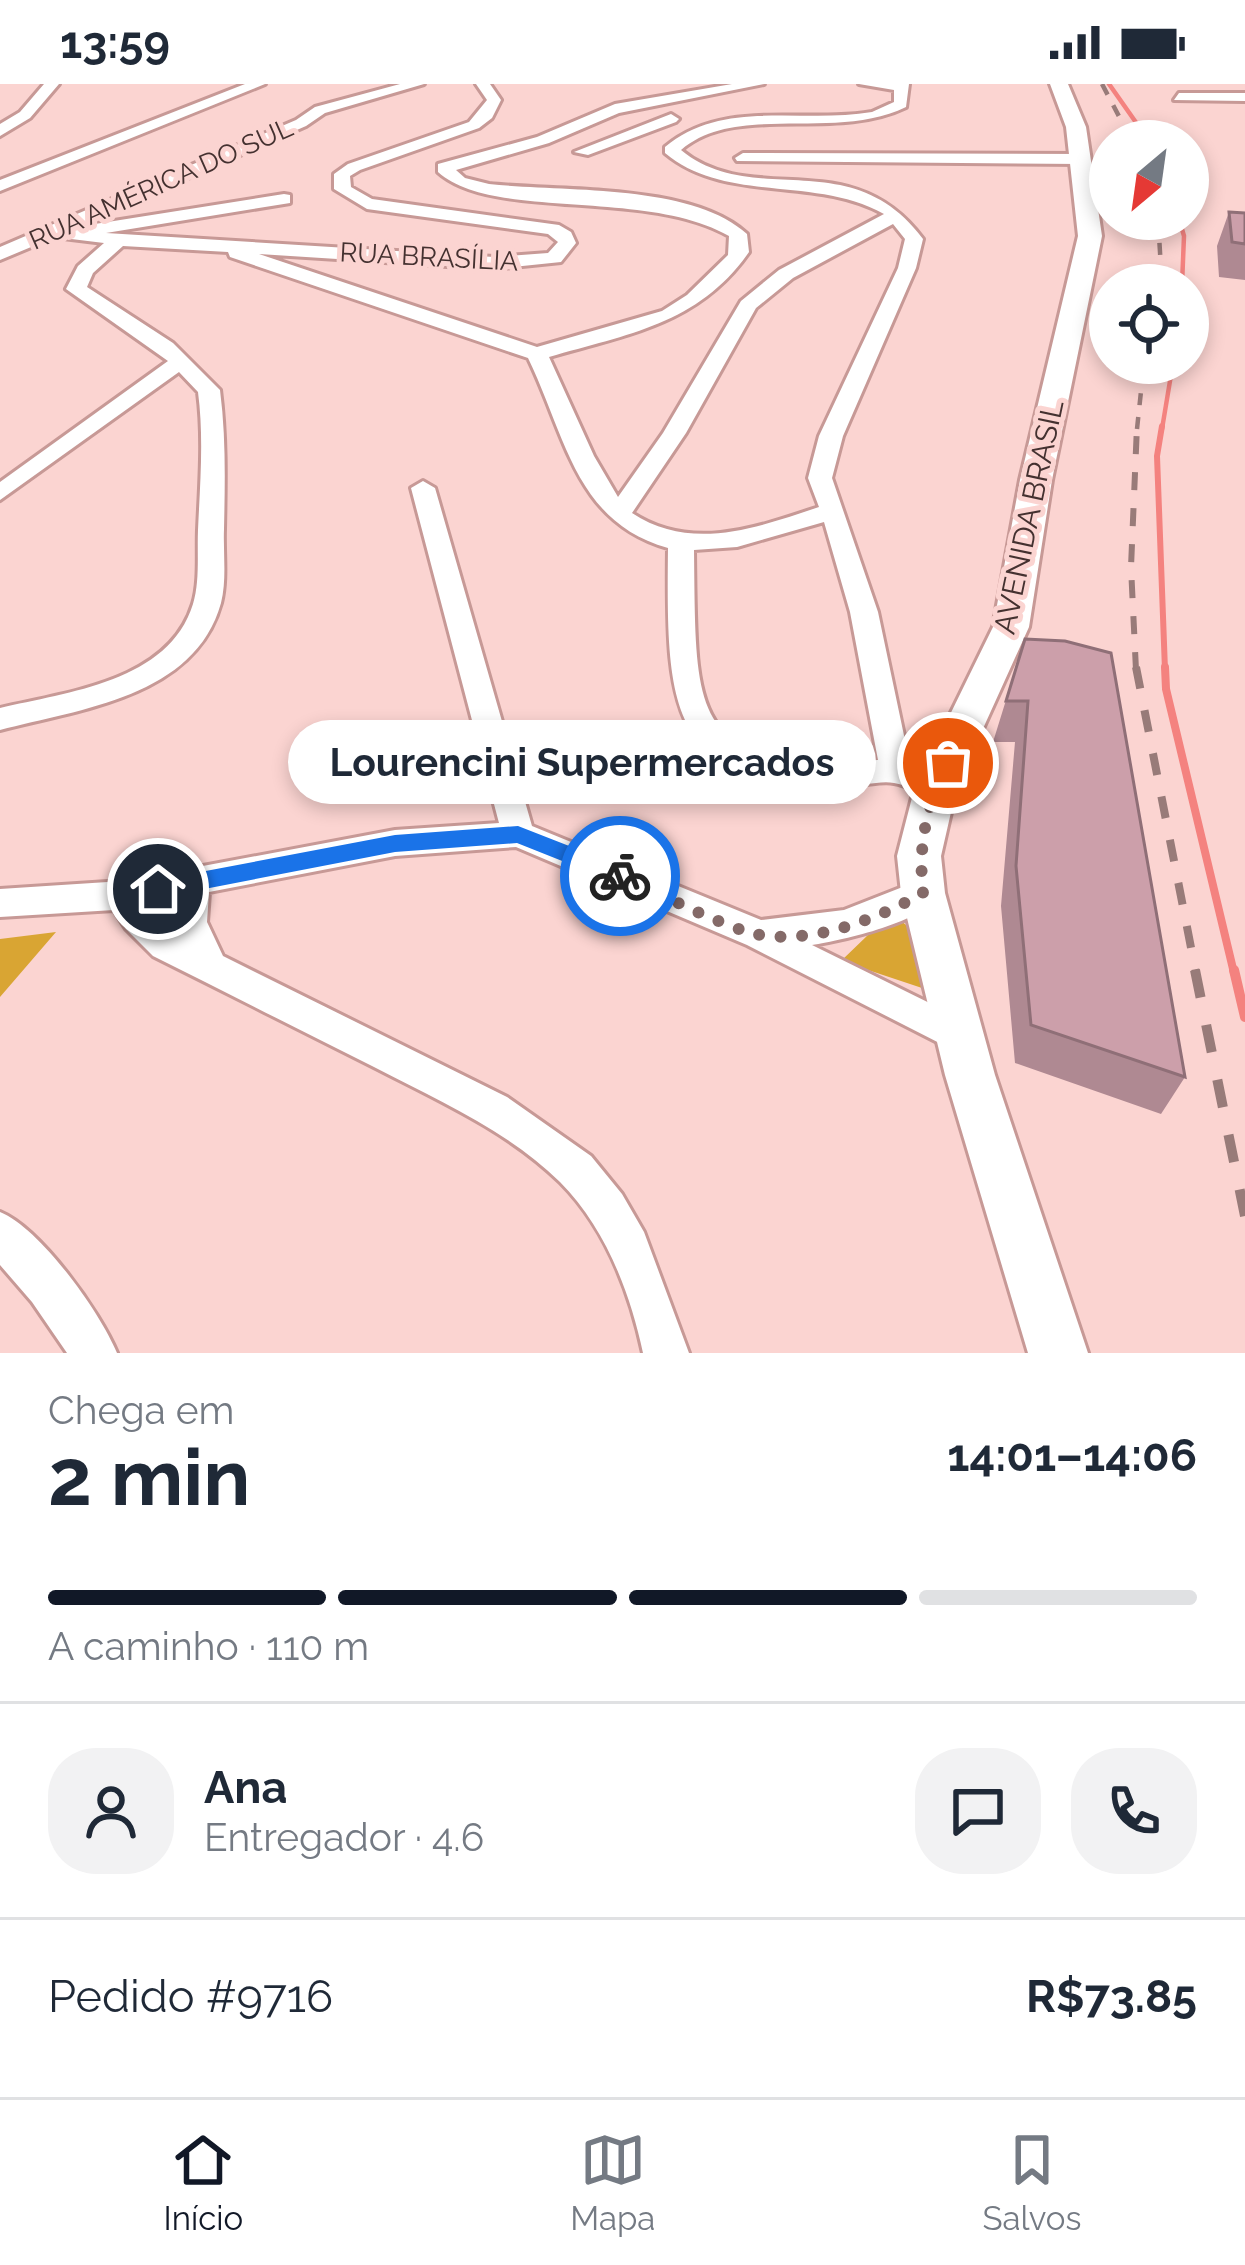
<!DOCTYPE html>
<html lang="pt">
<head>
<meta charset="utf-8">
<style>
	:root { --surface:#fff; --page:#f2f2f3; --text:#1f2937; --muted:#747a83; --line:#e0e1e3; --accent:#111827 }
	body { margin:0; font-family:Raleway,sans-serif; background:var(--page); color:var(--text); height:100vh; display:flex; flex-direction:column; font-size:45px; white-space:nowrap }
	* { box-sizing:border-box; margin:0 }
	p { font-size:39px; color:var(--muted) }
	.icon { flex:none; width:66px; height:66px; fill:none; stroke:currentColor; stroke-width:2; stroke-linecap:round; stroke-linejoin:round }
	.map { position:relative; height:1269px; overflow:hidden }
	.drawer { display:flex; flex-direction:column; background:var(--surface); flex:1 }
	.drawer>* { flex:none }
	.needle { width:78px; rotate:209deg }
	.buttons { position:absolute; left:1089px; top:36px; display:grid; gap:24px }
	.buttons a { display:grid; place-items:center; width:120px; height:120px; border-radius:50%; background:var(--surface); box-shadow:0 6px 18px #0003; font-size:60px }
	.pin { position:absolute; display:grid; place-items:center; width:102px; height:102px; color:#fff; margin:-51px; border:6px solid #fff; border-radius:50%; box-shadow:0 3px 12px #0007 }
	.courier { position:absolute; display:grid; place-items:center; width:120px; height:120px; margin:-60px; border:9px solid #1a73e8; border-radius:50%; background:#fff; color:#222; box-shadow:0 3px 15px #0007 }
	.bubble { position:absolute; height:84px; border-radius:42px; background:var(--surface); box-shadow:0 6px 18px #0003; font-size:39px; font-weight:700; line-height:84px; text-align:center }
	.overview em { font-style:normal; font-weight:700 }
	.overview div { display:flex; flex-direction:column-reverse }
	.overview { display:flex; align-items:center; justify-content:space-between; height:204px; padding:0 48px }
	h1 { font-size:78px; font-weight:700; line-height:90px }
	.bar { display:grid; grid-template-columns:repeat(4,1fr); gap:18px 12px; align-content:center; height:144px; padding:0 48px }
	.bar i { height:15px; border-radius:9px; background:var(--line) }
	.bar .current { background:var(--accent) }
	.bar p { grid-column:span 4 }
	.line { display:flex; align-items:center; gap:30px; padding:0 48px; border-top:3px solid var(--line) }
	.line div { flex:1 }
	.round { display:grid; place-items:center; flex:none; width:126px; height:126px; border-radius:48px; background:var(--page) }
	.status { display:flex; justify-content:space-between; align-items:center; height:84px; padding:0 60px; background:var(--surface); direction:ltr }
	.status svg { height:33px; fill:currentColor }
	.menu { display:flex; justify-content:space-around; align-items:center; height:168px; border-top:3px solid var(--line); background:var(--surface); font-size:33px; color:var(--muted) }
	.menu a { display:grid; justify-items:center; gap:6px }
	.menu .current { color:var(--accent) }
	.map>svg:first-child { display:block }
	.green { fill:#d9a533 }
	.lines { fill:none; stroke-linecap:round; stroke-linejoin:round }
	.stream-far3 { stroke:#f4827f; stroke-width:4.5 }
	.stream-far2 { stroke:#f4827f; stroke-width:6 }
	.stream-far1 { stroke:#f4827f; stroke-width:8 }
	.stream { stroke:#f4827f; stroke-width:10 }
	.minor-casing { stroke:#c79996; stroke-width:6 }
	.major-casing { stroke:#c79996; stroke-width:6 }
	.minor { fill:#fff; fill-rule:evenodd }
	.major { fill:#fff; fill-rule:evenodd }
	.rail-far3 { stroke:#987b79; stroke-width:4.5; stroke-dasharray:12 12; stroke-linecap:butt }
	.rail-far2 { stroke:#987b79; stroke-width:6; stroke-dasharray:18 18; stroke-linecap:butt }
	.rail-far1 { stroke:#987b79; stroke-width:8; stroke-dasharray:22 22; stroke-linecap:butt }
	.rail { stroke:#987b79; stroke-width:10; stroke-dasharray:28 28; stroke-linecap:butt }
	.wall { fill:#af8992 }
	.building { fill:#cc9faa; stroke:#8f6f77; stroke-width:3 }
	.route { fill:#1a73e8 }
	.done { stroke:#846a68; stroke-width:12; stroke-dasharray:0 21.6 }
	.labels { text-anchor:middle; stroke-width:10; stroke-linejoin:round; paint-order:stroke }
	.far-street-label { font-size:27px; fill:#443130; stroke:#fbd4d1 }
	.street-label { font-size:30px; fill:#443130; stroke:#fbd4d1 }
</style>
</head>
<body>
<div class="status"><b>13:59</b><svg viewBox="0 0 49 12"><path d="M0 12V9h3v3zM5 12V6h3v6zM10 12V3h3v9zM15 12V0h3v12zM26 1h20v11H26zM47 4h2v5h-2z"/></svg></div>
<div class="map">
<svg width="1245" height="1269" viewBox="0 0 1245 1269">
	<rect width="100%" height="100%" fill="#fbd4d1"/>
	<!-- green -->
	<path class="green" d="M899,835L926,858L922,904L841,877L869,850Z
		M56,848L0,913V855Z"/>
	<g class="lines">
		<!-- stream-far3 -->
		<path class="stream-far3" d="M1109,0L1149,57
			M1179,135L1184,152L1182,201
			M1162,345L1173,279"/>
		<!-- stream-far2 -->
		<path class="stream-far2" d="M1162,342L1157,372L1165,586"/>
		<!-- stream-far1 -->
		<path class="stream-far1" d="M1165,583L1166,605L1234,889"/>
		<!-- stream -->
		<path class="stream" d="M1234,886L1245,933"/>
		<defs>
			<path id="minor" d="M44,0H59L30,34L0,52V40L20,28Z
				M245,0H265L0,107V96Z
				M400,0H424L325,29L306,42L74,144L87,146L95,140L284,110L290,111V119L106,149L494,173L548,169L558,158L548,150L367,125L334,105V90L348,80L469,38L487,16L476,0H490L501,16L492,34L479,44L360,86L350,92L351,103L372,115L559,141L571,148L576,159L561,178L494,185L259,170L537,263L662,227L687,211L728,171L729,152C646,104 492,137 438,88V80L537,53L615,20L732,0H764L619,29L549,59L456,86L465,94L489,100C562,108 692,99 747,150L749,168C699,240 628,250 549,273L594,372L618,413L663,349L741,217L779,186L884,130C814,91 726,120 665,69V63C723,14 803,40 872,28L894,18V6L859,0H909L906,23C834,58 736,18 681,66C754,126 851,58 923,155L916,184L843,352L832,394L878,528L910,680L947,694L952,702L947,710C927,717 914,702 894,699C886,697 875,699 867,700C669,709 666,635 668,464C575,438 566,352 528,274L230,173L228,168L123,162L93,189L87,203L173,259L220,306C226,352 225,398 224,445C223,469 227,495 221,519C195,613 80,625 0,646V624C67,608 169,598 193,520C200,497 197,470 198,446C200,400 204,354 198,308L179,288L0,416V398L168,277L66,205L78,182L104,159L55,153L0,176V163L296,36L315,23ZM893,140L905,155L898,184L819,352L808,394L819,423C756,444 691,468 632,429L686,349L756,224L793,194ZM824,438L850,528L878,676C689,685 696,636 694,466L737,463Z
				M1179,9H1245V17L1174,16Z
				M671,30L679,35L676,38L588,71L574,68Z
				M743,69L1081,70L1089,75L1081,80L737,77L735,74Z
				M423,397L435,404L532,742L761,836L844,826L923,795L935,799L940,809C925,838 844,856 812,861L972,940L978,952L972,964L959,969L747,861L516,763L395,772L209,808L207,838L223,872L507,1013L591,1072L622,1110L644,1148L689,1269H643C630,1208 605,1143 560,1098C508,1047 438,1016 374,983C300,946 227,909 153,872L126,845L114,826L0,833V805L123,797L395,746L499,739L411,404ZM174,815L173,838L177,849L147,820Z
				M0,1128C41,1145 100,1228 117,1269H67L32,1218L0,1181Z"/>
			<path id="major" d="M1050,0H1068L1086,43L1102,152L1052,396L1029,543L957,702L941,772L945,809L995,991L1088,1269H1028L945,991L901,809L897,772L915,702L993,543L1020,396L1078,152L1066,43Z"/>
		</defs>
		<!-- minor casing -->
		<use href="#minor" class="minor-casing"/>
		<!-- major casing -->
		<use href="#major" class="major-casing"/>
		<!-- minor -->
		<use href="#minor" class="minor"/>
		<!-- major -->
		<use href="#major" class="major"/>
		<!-- rail-far3 -->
		<path class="rail-far3" d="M1102,0L1132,57
			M1158,135L1162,201
			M1137,345L1144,279"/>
		<!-- rail-far2 -->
		<path class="rail-far2" d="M1136,586L1131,483L1137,342"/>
		<!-- rail-far1 -->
		<path class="rail-far1" d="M1136,583L1196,889"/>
		<!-- rail -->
		<path class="rail" d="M1195,886L1245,1132"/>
	</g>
	<!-- wall -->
	<path class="wall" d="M1229,128L1245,129V196L1219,193L1217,162Z
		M1025,555L1185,993L1161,1030L1015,979L1001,822L1015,658H993Z"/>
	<!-- building -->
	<path class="building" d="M1229,128L1245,129V160L1232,158Z
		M1025,555L1065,557L1111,569L1185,993L1031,941L1016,782L1028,617H1006Z"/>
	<!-- route -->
	<path class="route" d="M518,742L628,785L631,792L620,800L517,759L395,768L158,814L146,805L158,796L395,751Z"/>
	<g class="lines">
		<!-- done -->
		<path class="done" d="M620,792C653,806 729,846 760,851C813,860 878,835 923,809C918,761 926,722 948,679"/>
	</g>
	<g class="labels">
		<!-- far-street labels -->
		<g class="far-street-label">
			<text transform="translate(161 100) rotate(-24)" y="9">RUA AMÉRICA DO SUL</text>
			<text transform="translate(429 173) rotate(3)" y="9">RUA BRASÍLIA</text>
		</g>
		<!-- street labels -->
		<g class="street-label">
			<text transform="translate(1029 433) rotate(-78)" y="10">AVENIDA BRASIL</text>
		</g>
	</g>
</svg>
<div class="buttons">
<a><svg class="needle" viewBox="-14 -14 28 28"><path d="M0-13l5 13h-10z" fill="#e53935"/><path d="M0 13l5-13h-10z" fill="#747a83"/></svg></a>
<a><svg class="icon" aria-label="locate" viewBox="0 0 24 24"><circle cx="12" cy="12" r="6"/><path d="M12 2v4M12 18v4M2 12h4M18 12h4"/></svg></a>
</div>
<div class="pin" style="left:948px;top:679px;background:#ea580c"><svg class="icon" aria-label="bag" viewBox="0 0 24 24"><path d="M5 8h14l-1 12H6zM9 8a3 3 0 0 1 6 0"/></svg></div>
<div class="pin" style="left:158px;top:805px;background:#1f2937"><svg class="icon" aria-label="home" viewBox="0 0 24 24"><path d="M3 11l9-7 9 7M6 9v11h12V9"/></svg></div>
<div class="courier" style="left:620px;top:792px"><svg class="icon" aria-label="bike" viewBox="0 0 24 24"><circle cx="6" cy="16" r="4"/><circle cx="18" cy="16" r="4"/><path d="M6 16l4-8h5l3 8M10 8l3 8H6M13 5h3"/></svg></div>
<div class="bubble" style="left:288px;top:636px;width:588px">Lourencini Supermercados</div>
</div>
<section class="drawer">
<div class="overview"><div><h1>2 min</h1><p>Chega em</p></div><em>14:01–14:06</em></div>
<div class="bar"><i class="current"></i><i class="current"></i><i class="current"></i><i></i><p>A caminho · 110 m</p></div>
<div class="line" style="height:216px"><a class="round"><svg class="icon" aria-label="person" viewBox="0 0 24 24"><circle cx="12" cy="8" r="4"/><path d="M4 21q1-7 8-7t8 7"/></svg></a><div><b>Ana</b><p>Entregador · 4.6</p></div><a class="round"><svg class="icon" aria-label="chat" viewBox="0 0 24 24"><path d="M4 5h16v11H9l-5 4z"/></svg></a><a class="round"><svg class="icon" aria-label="phone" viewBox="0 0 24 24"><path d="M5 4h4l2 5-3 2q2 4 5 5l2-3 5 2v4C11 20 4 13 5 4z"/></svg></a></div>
<div class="line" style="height:156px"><div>Pedido #9716</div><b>R$73.85</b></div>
</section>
<nav class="menu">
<a class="current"><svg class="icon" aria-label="home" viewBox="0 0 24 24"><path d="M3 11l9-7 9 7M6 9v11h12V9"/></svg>Início</a>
<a><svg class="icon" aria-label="map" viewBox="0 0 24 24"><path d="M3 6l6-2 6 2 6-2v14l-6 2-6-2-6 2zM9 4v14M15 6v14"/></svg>Mapa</a>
<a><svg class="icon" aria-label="saved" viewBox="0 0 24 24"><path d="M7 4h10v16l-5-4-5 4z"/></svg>Salvos</a>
</nav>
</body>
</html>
